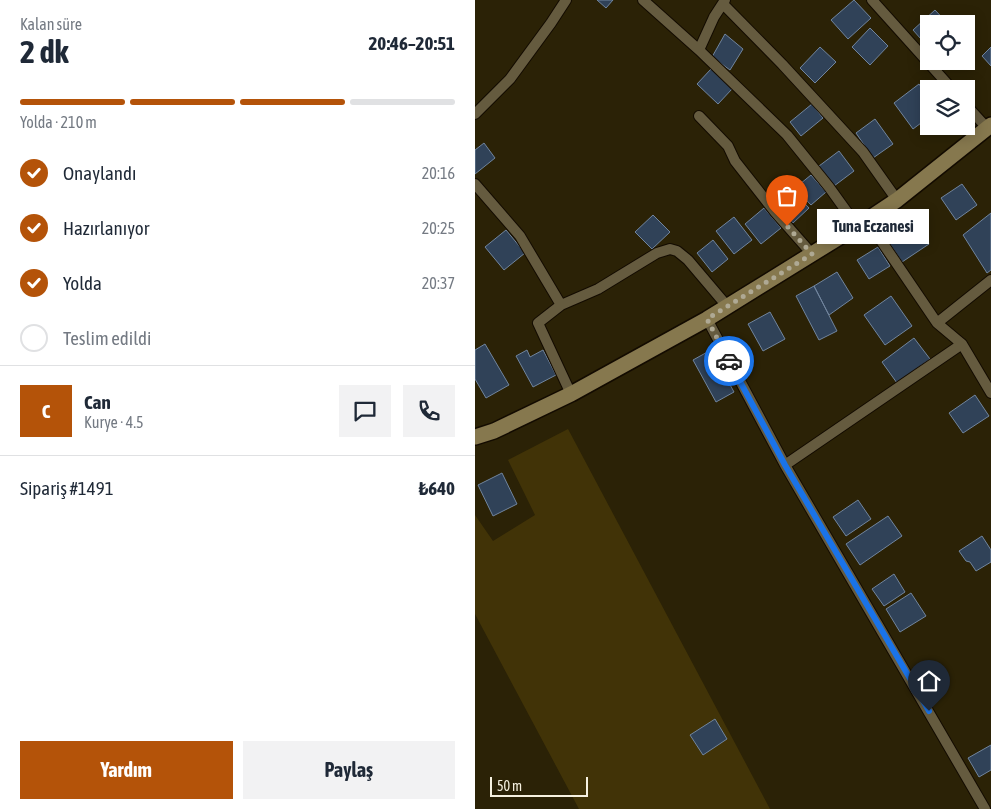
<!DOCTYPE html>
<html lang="tr">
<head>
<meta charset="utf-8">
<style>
	:root { --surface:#fff; --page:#f2f2f3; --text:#1f2937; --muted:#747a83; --line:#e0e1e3; --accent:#b45309 }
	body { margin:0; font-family:"Asap Condensed",sans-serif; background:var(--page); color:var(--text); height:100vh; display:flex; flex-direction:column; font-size:19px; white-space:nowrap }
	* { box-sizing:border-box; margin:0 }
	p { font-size:16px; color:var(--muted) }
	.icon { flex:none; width:28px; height:28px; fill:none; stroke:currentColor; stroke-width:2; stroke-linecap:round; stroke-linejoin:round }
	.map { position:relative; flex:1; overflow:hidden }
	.drawer { display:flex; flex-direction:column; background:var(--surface); width:475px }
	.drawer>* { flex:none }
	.fabs { position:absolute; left:445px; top:15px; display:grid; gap:10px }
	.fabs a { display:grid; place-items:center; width:55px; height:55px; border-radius:0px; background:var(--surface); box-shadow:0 2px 12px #0003; font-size:25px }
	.scale { position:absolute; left:15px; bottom:12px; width:98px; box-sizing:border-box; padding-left:5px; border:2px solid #f6f1e0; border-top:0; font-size:14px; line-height:18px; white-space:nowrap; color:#f6f1e0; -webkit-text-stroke:4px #2b2206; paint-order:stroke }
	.pin { position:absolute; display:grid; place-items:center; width:42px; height:42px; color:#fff; margin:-51px -21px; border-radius:50% 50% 50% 0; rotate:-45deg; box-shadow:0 0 5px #0007 }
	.pin .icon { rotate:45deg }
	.courier { position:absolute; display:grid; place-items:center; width:50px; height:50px; margin:-25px; border:4px solid #1a73e8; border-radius:50%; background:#fff; color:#222; box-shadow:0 1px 6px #0007 }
	.bubble { position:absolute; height:35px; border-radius:0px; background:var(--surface); box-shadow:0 2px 12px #0003; font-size:16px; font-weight:700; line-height:35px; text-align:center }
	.head em { font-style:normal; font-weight:700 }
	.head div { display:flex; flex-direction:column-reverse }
	.head { display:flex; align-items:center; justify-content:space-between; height:85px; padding:0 20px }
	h1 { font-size:32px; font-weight:700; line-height:38px }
	.bar { display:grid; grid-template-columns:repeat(4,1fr); gap:8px 5px; align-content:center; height:60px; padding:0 20px }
	.bar i { height:6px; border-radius:4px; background:var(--line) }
	.bar .active { background:var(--accent) }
	.bar p { grid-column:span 4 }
	.line { display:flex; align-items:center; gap:12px; padding:0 20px; border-top:1px solid var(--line) }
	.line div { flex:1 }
	.round { display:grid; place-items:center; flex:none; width:52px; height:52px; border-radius:0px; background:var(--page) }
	ol { padding:0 20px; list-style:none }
	li { display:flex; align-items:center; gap:15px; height:55px }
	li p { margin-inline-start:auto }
	li .icon { padding:5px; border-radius:50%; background:var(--accent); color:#fff; stroke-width:4 }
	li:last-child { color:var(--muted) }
	li i { width:28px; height:28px; border:2px solid var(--line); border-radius:50% }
	.action { display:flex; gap:10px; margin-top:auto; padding:10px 20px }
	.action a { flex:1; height:58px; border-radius:0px; background:var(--accent); color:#fff; font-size:20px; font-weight:700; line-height:58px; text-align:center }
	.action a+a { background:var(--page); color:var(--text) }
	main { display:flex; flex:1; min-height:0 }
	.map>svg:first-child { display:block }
	.green { fill:#413307 }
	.building { fill:#304258; stroke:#71859e }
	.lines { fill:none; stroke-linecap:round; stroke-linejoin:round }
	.street-casing { stroke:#130b00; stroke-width:12 }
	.secondary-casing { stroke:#130b00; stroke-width:18 }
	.street { stroke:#655b3f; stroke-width:10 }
	.secondary { stroke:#86784e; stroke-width:15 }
	.done { stroke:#afa994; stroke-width:5; stroke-dasharray:0 9 }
	.route { stroke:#1a73e8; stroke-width:6 }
</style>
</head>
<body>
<main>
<section class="drawer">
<div class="head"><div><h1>2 dk</h1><p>Kalan süre</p></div><em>20:46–20:51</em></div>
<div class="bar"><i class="active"></i><i class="active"></i><i class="active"></i><i></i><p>Yolda · 210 m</p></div>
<ol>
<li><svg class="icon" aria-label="check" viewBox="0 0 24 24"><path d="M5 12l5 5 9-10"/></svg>Onaylandı<p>20:16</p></li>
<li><svg class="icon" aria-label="check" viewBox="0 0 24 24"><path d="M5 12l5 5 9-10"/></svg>Hazırlanıyor<p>20:25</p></li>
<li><svg class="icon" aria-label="check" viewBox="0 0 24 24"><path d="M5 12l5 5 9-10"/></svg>Yolda<p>20:37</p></li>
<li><i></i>Teslim edildi</li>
</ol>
<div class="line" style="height:90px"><b class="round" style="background:var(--accent);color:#fff">C</b><div><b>Can</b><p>Kurye · 4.5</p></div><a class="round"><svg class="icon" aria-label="chat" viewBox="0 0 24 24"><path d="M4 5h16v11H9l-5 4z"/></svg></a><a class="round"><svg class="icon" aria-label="phone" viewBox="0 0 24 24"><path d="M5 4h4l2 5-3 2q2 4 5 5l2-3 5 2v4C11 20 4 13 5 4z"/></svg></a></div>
<div class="line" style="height:65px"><div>Sipariş #1491</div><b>₺640</b></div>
<div class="action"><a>Yardım</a><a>Paylaş</a></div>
</section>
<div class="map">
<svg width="516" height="809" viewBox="0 0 516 809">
	<rect width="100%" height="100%" fill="#2b2206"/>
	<!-- green -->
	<path class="green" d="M93,429L295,809H104L0,614V515L18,541L60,515L33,460Z"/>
	<!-- building -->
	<path class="building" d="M122,0H138L131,8Z
		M379,0L396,18L373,39L356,20Z
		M460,10L473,24H454L453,47L438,30Z
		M395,28L413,46L395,65L377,47Z
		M250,34L268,49L255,70L237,57Z
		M345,47L361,62L340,83L325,68Z
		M516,47V66L507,56Z
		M236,69L257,89L243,104L222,84Z
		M444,84L454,98V117L438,129L419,103Z
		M337,104L348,118L326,136L315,122Z
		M400,119L418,144L398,158L381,133Z
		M9,143L20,158L0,174V150Z
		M364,151L379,171L359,186L344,166Z
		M336,175L351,192L336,205L320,188Z
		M487,184L502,205L481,220L466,198Z
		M315,188L334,208L318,223L299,203Z
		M289,208L306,228L286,244L270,224Z
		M516,213V270L512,273L488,235Z
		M178,215L195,232L177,249L160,232Z
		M259,217L277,240L259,254L241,231Z
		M437,220L454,244L427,262L411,238Z
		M31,230L50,253L29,270L10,247Z
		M238,240L253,259L237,272L222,253Z
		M403,247L415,266L394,279L382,260Z
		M362,272L378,298L354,315L339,286Z
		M339,286L362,331L344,340L321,296Z
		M416,296L437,326L410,345L389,315Z
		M295,312L310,339L288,351L273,324Z
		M439,338L455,359L422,383L407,362Z
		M10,344L34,385L11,398L0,379V350Z
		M52,350L55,357L68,350L81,375L58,387L41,356Z
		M236,350L259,392L241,402L218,360Z
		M500,395L514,416L488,433L474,413Z
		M27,473L42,504L18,516L3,485Z
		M383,500L396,519L371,536L358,517Z
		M413,516L427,536L385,565L371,544Z
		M507,536L516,550V562L501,571L495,562L491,561L484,551Z
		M419,574L430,592L409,606L397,589Z
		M436,593L451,616L425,632L411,609Z
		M240,719L252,739L228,755L215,735Z
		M516,745V770L504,777L493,758Z"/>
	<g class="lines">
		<defs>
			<path id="street" d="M168,0L224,50L312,135L354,187L382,226
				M397,0L477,89
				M248,4L307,64L388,152L422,200
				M224,50L239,17L250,0
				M491,105L512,128
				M0,114L35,79L76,23L91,0
				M224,116L253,146L260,161L300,212L337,254
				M0,184L45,236L86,305
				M392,220L462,323L487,344L516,393
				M232,319L310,465L510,809
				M462,323L516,280
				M96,394L63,323L86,305L123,289L182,253L195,249L202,251L213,260L252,306
				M310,465L487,344"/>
			<path id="secondary" d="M0,437L19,431L96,394L232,319L392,220L422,200L516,125"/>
		</defs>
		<!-- street casing -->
		<use href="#street" class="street-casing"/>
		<!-- secondary casing -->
		<use href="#secondary" class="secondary-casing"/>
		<!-- street -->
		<use href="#street" class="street"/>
		<!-- secondary -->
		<use href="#secondary" class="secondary"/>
	</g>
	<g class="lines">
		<!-- done -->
		<path class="done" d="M254,361L232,319L337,254L312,226"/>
		<!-- route -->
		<path class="route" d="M254,361L310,465L454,711"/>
	</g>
</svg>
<div class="fabs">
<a><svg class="icon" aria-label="locate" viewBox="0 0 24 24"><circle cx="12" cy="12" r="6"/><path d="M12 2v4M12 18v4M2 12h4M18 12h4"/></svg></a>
<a><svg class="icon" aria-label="layers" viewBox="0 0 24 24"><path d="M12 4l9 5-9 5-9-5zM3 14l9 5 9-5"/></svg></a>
</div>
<div class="scale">50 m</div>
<div class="pin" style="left:312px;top:226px;background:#ea580c"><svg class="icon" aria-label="bag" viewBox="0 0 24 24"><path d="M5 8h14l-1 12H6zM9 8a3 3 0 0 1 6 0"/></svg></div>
<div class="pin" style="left:454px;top:711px;background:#1f2937"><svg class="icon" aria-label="home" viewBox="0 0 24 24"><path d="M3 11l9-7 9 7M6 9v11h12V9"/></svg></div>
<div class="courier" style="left:254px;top:361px"><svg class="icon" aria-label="car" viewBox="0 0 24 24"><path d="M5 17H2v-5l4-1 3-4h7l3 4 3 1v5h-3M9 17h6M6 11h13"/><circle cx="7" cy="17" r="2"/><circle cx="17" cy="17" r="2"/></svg></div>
<div class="bubble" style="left:342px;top:209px;width:112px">Tuna Eczanesi</div>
</div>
</main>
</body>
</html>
